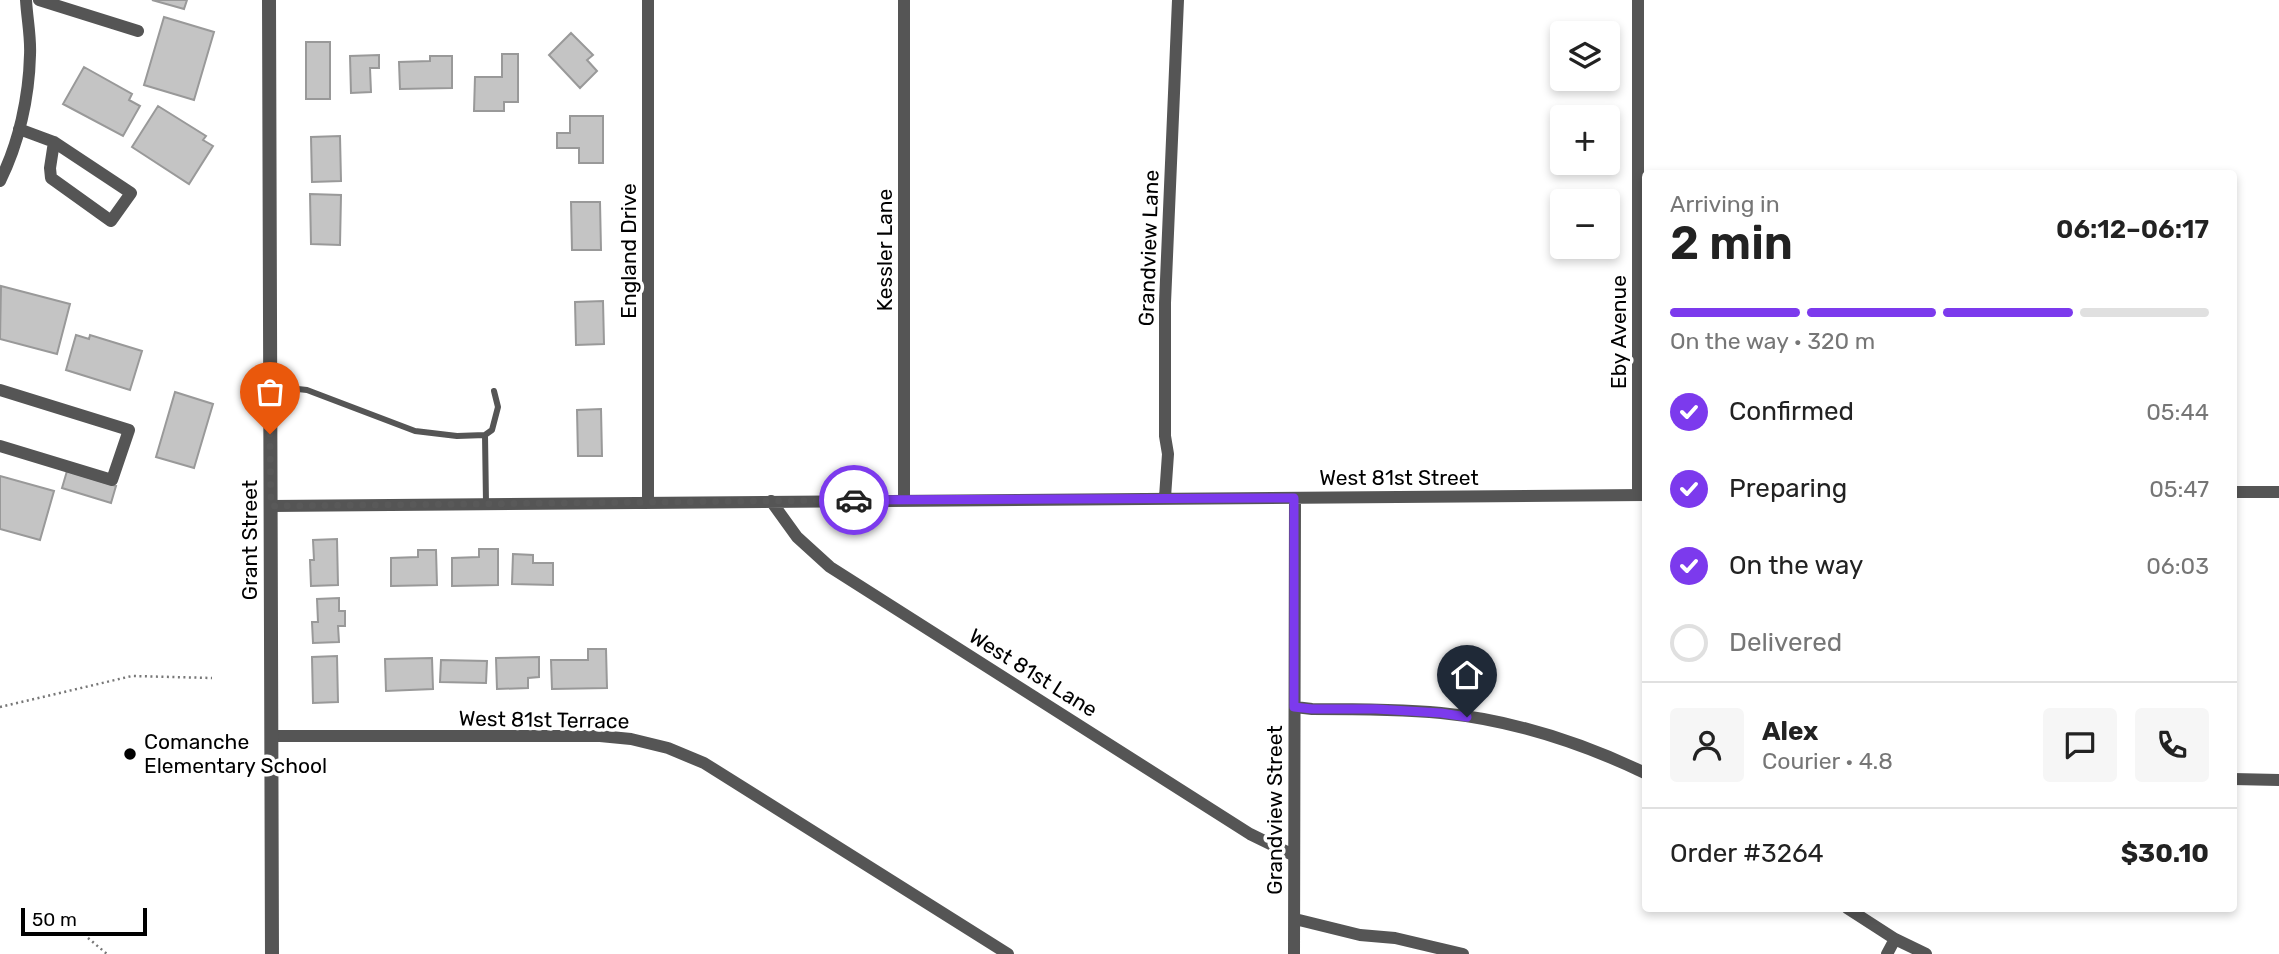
<!DOCTYPE html>
<html lang="en">
<head>
<meta charset="utf-8">
<style>
	:root { --surface:#fff; --page:#f6f6f6; --text:#222; --muted:#767676; --line:#e0e0e0; --accent:#7c3aed }
	body { margin:0; font-family:Rubik,sans-serif; background:var(--page); color:var(--text); height:100vh; display:flex; flex-direction:column; font-size:26px; white-space:nowrap }
	* { box-sizing:border-box; margin:0 }
	p { font-size:23px; color:var(--muted) }
	.icon { flex:none; width:38px; height:38px; fill:none; stroke:currentColor; stroke-width:2; stroke-linecap:round; stroke-linejoin:round }
	.map { position:relative; flex:1; overflow:hidden }
	.details { position:absolute; left:1642px; top:170px; width:595px; height:742px; display:flex; flex-direction:column; background:var(--surface); border-radius:7px; box-shadow:0 4px 10px #0003 }
	.details>* { flex:none }
	.tools { position:absolute; left:1550px; top:21px; display:grid; gap:14px }
	.tools a { display:grid; place-items:center; width:70px; height:70px; border-radius:7px; background:var(--surface); box-shadow:0 4px 10px #0003; font-size:35px }
	.scale { position:absolute; left:21px; bottom:18px; width:126px; box-sizing:border-box; padding-left:7px; border:4px solid #000; border-top:0; font-size:19px; line-height:24px; white-space:nowrap; color:#000; -webkit-text-stroke:5px #fff; paint-order:stroke }
	.pin { position:absolute; display:grid; place-items:center; width:60px; height:60px; color:#fff; margin:-72px -30px; border-radius:50% 50% 50% 0; rotate:-45deg; box-shadow:0 0 7px #0007 }
	.pin .icon { rotate:45deg }
	.courier { position:absolute; display:grid; place-items:center; width:70px; height:70px; margin:-35px; border:5px solid #7c3aed; border-radius:50%; background:#fff; color:#222; box-shadow:0 2px 9px #0007 }
	.headline em { font-style:normal; font-weight:600 }
	.headline div { display:flex; flex-direction:column-reverse }
	.headline { display:flex; align-items:center; justify-content:space-between; height:119px; padding:0 28px }
	h1 { font-size:46px; font-weight:600; line-height:52px }
	.bar { display:grid; grid-template-columns:repeat(4,1fr); gap:10px 7px; align-content:center; height:84px; padding:0 28px }
	.bar i { height:9px; border-radius:5px; background:var(--line) }
	.bar .active { background:var(--accent) }
	.bar p { grid-column:span 4 }
	.line { display:flex; align-items:center; gap:18px; padding:0 28px; border-top:2px solid var(--line) }
	.line div { flex:1 }
	.round { display:grid; place-items:center; flex:none; width:74px; height:74px; border-radius:7px; background:var(--page) }
	ol { padding:0 28px; list-style:none }
	li { display:flex; align-items:center; gap:21px; height:77px }
	li p { margin-inline-start:auto }
	li .icon { padding:7px; border-radius:50%; background:var(--accent); color:#fff; stroke-width:4 }
	li:last-child { color:var(--muted) }
	li i { width:38px; height:38px; border:4px solid var(--line); border-radius:50% }
	.map>svg:first-child { display:block }
	.building { fill:#c4c4c4; stroke:#999; stroke-width:2 }
	.lines { fill:none; stroke-linecap:round; stroke-linejoin:round }
	.path { stroke:#777; stroke-width:2.5; stroke-dasharray:2 3.5; stroke-linecap:butt }
	.service { stroke:#555; stroke-width:6 }
	.minor { stroke:#555; stroke-width:12 }
	.tertiary { stroke:#555; stroke-width:14 }
	.done { stroke:#595959; stroke-width:7; stroke-dasharray:0 12.6 }
	.route { stroke:#7c3aed; stroke-width:9 }
	.poi-dot { fill:#000; stroke:#fff; stroke-width:2.5 }
	.labels { text-anchor:middle; stroke-width:7; stroke-linejoin:round; paint-order:stroke }
	.street-label { font-size:21px; fill:#000; stroke:#fff }
	.poi-label { font-size:21px; fill:#000; stroke:#fff; text-anchor:start }
</style>
</head>
<body>
<div class="map">
<svg width="2279" height="954" viewBox="0 0 2279 954">
	<rect width="100%" height="100%" fill="#fff"/>
	<!-- building -->
	<path class="building" d="M152,0H187L184,9Z
		M164,17L214,32L194,100L144,85Z
		M571,33L593,55L587,60L597,71L580,88L549,55Z
		M306,42H330V99H306Z
		M502,54H518V102H504V111H474L475,77H502Z
		M379,55V68H370L371,92L351,93L350,56Z
		M430,56H452V88L400,89L399,62L430,61Z
		M84,67L132,94L129,100L140,106L123,136L63,104Z
		M158,106L206,136L203,140L213,146L189,184L132,147Z
		M570,116H603V163H579V148H557V133H570Z
		M340,136L341,181L312,182L311,137Z
		M310,194L341,195L340,245L311,244Z
		M571,202H600L601,250H572Z
		M1,286L70,304L57,354L0,339Z
		M603,301L604,344L576,345L575,302Z
		M76,335L89,339L90,335L142,351L130,390L66,370Z
		M175,392L213,404L194,468L156,457Z
		M601,409L602,456H578L577,410Z
		M67,471L116,486L111,503L62,488Z
		M0,476L54,491L40,540L0,529Z
		M337,539L338,585L311,586L310,560H314L313,540Z
		M479,549H498V585L452,586V558L479,557Z
		M418,550H436L437,585L391,586V558L418,557Z
		M513,554L533,555V563H553V585L512,584Z
		M339,598V611H345V626H338L339,642L313,643L312,622H318L317,599Z
		M588,649H606L607,688L552,689L551,660H588Z
		M337,656L338,702L313,703L312,657Z
		M539,657V677L528,678V688L497,689L496,658Z
		M432,658L433,689L386,691L385,659Z
		M441,660L487,661L486,683L440,682Z"/>
	<g class="lines">
		<!-- path -->
		<path class="path" d="M0,707L132,676L212,678
			M88,938L107,954"/>
		<!-- service -->
		<path class="service" d="M270,386L307,390L415,431L457,436L485,435L492,430L498,407L494,391
			M485,435L486,503"/>
		<!-- minor -->
		<path class="minor" d="M39,0L138,31
			M648,0V503
			M904,0V500
			M19,129L54,142L131,193L111,221L51,178L50,168L54,142
			M0,181C19,143 29,97 30,55C31,37 27,18 26,0
			M0,390L129,430L112,480L0,446
			M2233,492H2279
			M1638,495V0
			M1165,497L1168,454L1165,436V303L1178,0
			M771,501L797,537L830,567L1250,834L1293,855
			M271,506L1645,495
			M1295,707L1312,709C1355,709 1398,709 1441,713C1512,720 1580,742 1645,773
			M271,736H600L631,739L668,748L704,763L1008,954
			M2233,779L2279,780
			M1847,908L1895,939L1926,954
			M1295,919L1360,935L1395,938L1463,954
			M1294,954L1295,498
			M1887,954L1895,939"/>
		<!-- tertiary -->
		<path class="tertiary" d="M269,0L272,954"/>
	</g>
	<g class="lines">
		<!-- done -->
		<path class="done" d="M270,434L271,506L854,500"/>
		<!-- route -->
		<path class="route" d="M854,500L1294,498V707L1312,709H1376L1441,713L1467,717"/>
	</g>
	<!-- markers -->
	<circle class="poi-dot" cx="130" cy="754" r="7"/>
	<g class="labels">
		<!-- street labels -->
		<g class="street-label">
			<text transform="translate(1149 248) rotate(-88)" y="7">Grandview Lane</text>
			<text transform="translate(885 250) rotate(-90)" y="7">Kessler Lane</text>
			<text transform="translate(629 251) rotate(-90)" y="7">England Drive</text>
			<text transform="translate(1619 332) rotate(-90)" y="7">Eby Avenue</text>
			<text x="1399" y="485">West 81st Street</text>
			<text transform="translate(250 540) rotate(-90)" y="7">Grant Street</text>
			<text transform="translate(1033 673) rotate(32)" y="7">West 81st Lane</text>
			<text transform="translate(544 720) rotate(1)" y="7">West 81st Terrace</text>
			<text transform="translate(1275 810) rotate(-90)" y="7">Grandview Street</text>
		</g>
		<!-- poi labels -->
		<g class="poi-label">
			<text x="144" y="749">Comanche<tspan x="144" dy="24">Elementary School</tspan></text>
		</g>
	</g>
</svg>
<div class="tools">
<a><svg class="icon" aria-label="layers" viewBox="0 0 24 24"><path d="M12 4l9 5-9 5-9-5zM3 14l9 5 9-5"/></svg></a>
<a>+</a>
<a>−</a>
</div>
<div class="scale">50 m</div>
<div class="pin" style="left:270px;top:434px;background:#ea580c"><svg class="icon" aria-label="bag" viewBox="0 0 24 24"><path d="M5 8h14l-1 12H6zM9 8a3 3 0 0 1 6 0"/></svg></div>
<div class="pin" style="left:1467px;top:717px;background:#1f2937"><svg class="icon" aria-label="home" viewBox="0 0 24 24"><path d="M3 11l9-7 9 7M6 9v11h12V9"/></svg></div>
<div class="courier" style="left:854px;top:500px"><svg class="icon" aria-label="car" viewBox="0 0 24 24"><path d="M5 17H2v-5l4-1 3-4h7l3 4 3 1v5h-3M9 17h6M6 11h13"/><circle cx="7" cy="17" r="2"/><circle cx="17" cy="17" r="2"/></svg></div>
<section class="details">
<div class="headline"><div><h1>2 min</h1><p>Arriving in</p></div><em>06:12–06:17</em></div>
<div class="bar"><i class="active"></i><i class="active"></i><i class="active"></i><i></i><p>On the way · 320 m</p></div>
<ol>
<li><svg class="icon" aria-label="check" viewBox="0 0 24 24"><path d="M5 12l5 5 9-10"/></svg>Confirmed<p>05:44</p></li>
<li><svg class="icon" aria-label="check" viewBox="0 0 24 24"><path d="M5 12l5 5 9-10"/></svg>Preparing<p>05:47</p></li>
<li><svg class="icon" aria-label="check" viewBox="0 0 24 24"><path d="M5 12l5 5 9-10"/></svg>On the way<p>06:03</p></li>
<li><i></i>Delivered</li>
</ol>
<div class="line" style="height:126px"><a class="round"><svg class="icon" aria-label="person" viewBox="0 0 24 24"><circle cx="12" cy="8" r="4"/><path d="M4 21q1-7 8-7t8 7"/></svg></a><div><b>Alex</b><p>Courier · 4.8</p></div><a class="round"><svg class="icon" aria-label="chat" viewBox="0 0 24 24"><path d="M4 5h16v11H9l-5 4z"/></svg></a><a class="round"><svg class="icon" aria-label="phone" viewBox="0 0 24 24"><path d="M5 4h4l2 5-3 2q2 4 5 5l2-3 5 2v4C11 20 4 13 5 4z"/></svg></a></div>
<div class="line" style="height:91px"><div>Order #3264</div><b>$30.10</b></div>
</section>
</div>
</body>
</html>
